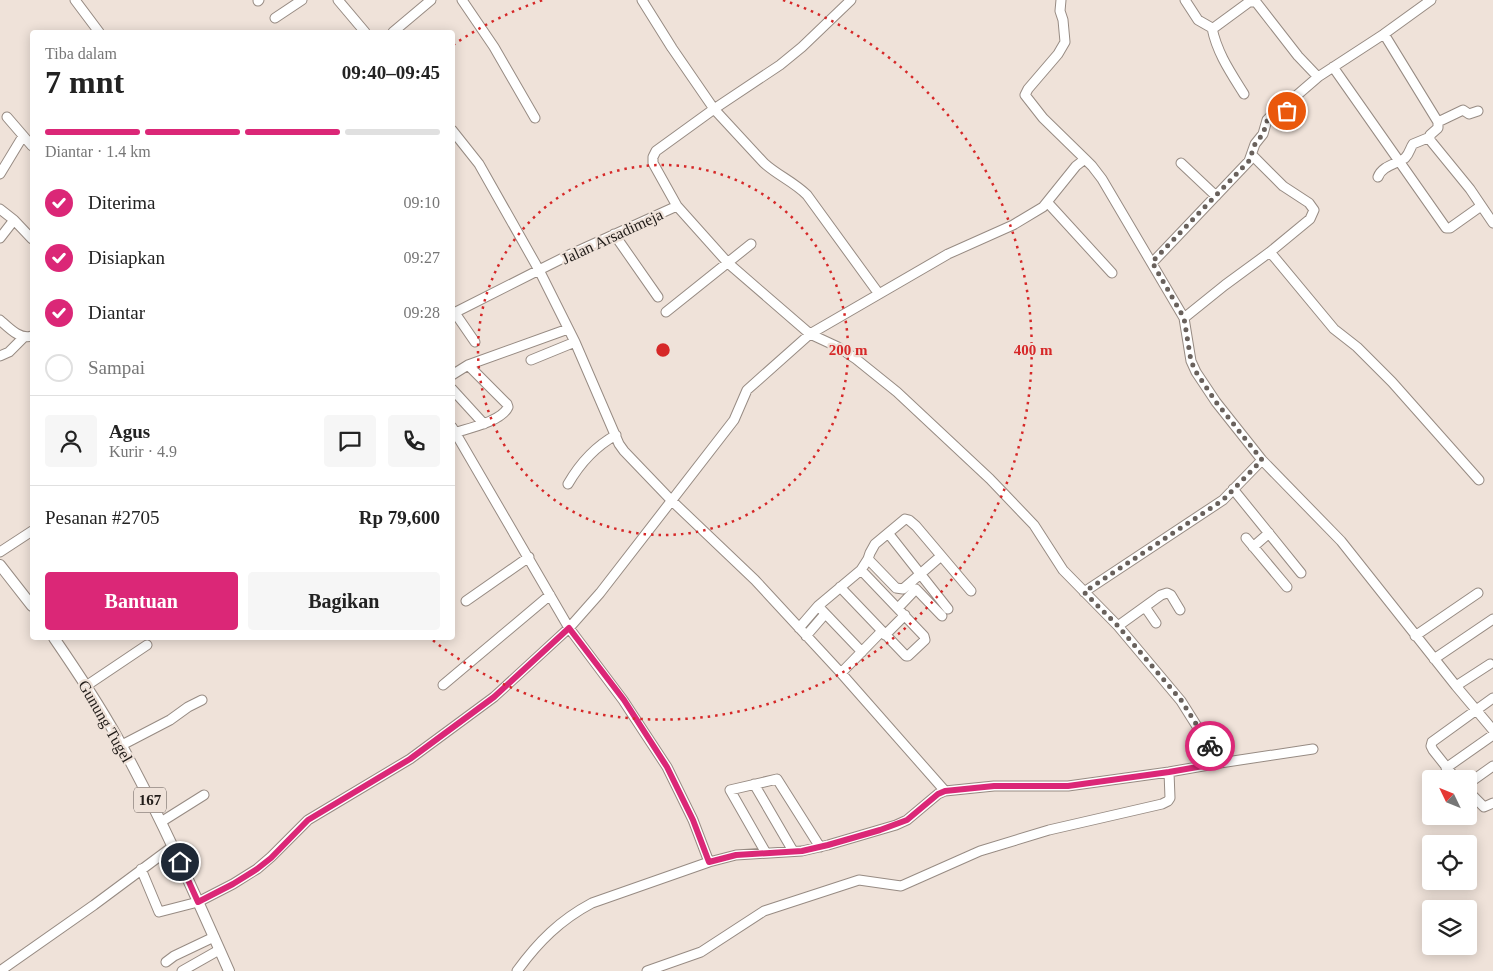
<!DOCTYPE html>
<html lang="id">
<head>
<meta charset="utf-8">
<style>
	:root { --surface:#fff; --page:#f6f6f6; --text:#222; --muted:#767676; --line:#e0e0e0; --accent:#db2777 }
	body { margin:0; font-family:Georgia,serif; background:var(--page); color:var(--text); height:100vh; display:flex; flex-direction:column; font-size:19px; white-space:nowrap }
	* { box-sizing:border-box; margin:0 }
	p { font-size:16px; color:var(--muted) }
	.icon { flex:none; width:28px; height:28px; fill:none; stroke:currentColor; stroke-width:2; stroke-linecap:round; stroke-linejoin:round }
	.map { position:relative; flex:1; overflow:hidden }
	.sheet { position:absolute; left:30px; top:30px; width:425px; height:610px; display:flex; flex-direction:column; background:var(--surface); border-radius:5px; box-shadow:0 2px 12px #0003 }
	.sheet>* { flex:none }
	.needle { width:32px; rotate:313deg }
	.controls { position:absolute; left:1422px; top:770px; display:grid; gap:10px }
	.controls a { display:grid; place-items:center; width:55px; height:55px; border-radius:5px; background:var(--surface); box-shadow:0 2px 12px #0003; font-size:25px }
	.pin { position:absolute; display:grid; place-items:center; width:42px; height:42px; color:#fff; margin:-21px; border:2px solid #fff; border-radius:50%; box-shadow:0 1px 5px #0007 }
	.courier { position:absolute; display:grid; place-items:center; width:50px; height:50px; margin:-25px; border:4px solid #db2777; border-radius:50%; background:#fff; color:#222; box-shadow:0 1px 6px #0007 }
	.overview em { font-style:normal; font-weight:700 }
	.overview div { display:flex; flex-direction:column-reverse }
	.overview { display:flex; align-items:center; justify-content:space-between; height:85px; padding:0 15px }
	h1 { font-size:32px; font-weight:700; line-height:38px }
	.bar { display:grid; grid-template-columns:repeat(4,1fr); gap:8px 5px; align-content:center; height:60px; padding:0 15px }
	.bar i { height:6px; border-radius:4px; background:var(--line) }
	.bar .selected { background:var(--accent) }
	.bar p { grid-column:span 4 }
	.line { display:flex; align-items:center; gap:12px; padding:0 15px; border-top:1px solid var(--line) }
	.line div { flex:1 }
	.round { display:grid; place-items:center; flex:none; width:52px; height:52px; border-radius:5px; background:var(--page) }
	ol { padding:0 15px; list-style:none }
	li { display:flex; align-items:center; gap:15px; height:55px }
	li p { margin-inline-start:auto }
	li .icon { padding:5px; border-radius:50%; background:var(--accent); color:#fff; stroke-width:4 }
	li:last-child { color:var(--muted) }
	li i { width:28px; height:28px; border:2px solid var(--line); border-radius:50% }
	.action { display:flex; gap:10px; margin-top:auto; padding:10px 15px }
	.action a { flex:1; height:58px; border-radius:5px; background:var(--accent); color:#fff; font-size:20px; font-weight:700; line-height:58px; text-align:center }
	.action a+a { background:var(--page); color:var(--text) }
	.map>svg:first-child { display:block }
	.lines { fill:none; stroke-linecap:round; stroke-linejoin:round }
	.minor-casing { stroke:#978b83; stroke-width:11 }
	.major-casing { stroke:#978b83; stroke-width:12 }
	.minor { stroke:#fff; stroke-width:9 }
	.major { stroke:#fff; stroke-width:10 }
	.done { stroke:#69615c; stroke-width:5; stroke-dasharray:0 9 }
	.route { stroke:#db2777; stroke-width:6 }
	.ring { fill:none; stroke:#d62828; stroke-width:2.5; stroke-dasharray:2.5 5 }
	.labels { text-anchor:middle; stroke-width:4.5; stroke-linejoin:round; paint-order:stroke }
	.shield { fill:#efe2d9; stroke:#5f5753; stroke-width:1 }
	.shield-label { font-size:15px; font-weight:bold; fill:#211c19 }
	.street-label { font-size:16px; fill:#211c19; stroke:#efe2d9 }
	.centre { fill:#d62828; stroke:#efe2d9; stroke-width:2.5 }
	.ring-label { font-size:15px; text-anchor:middle; font-weight:bold; fill:#d62828; stroke:#efe2d9; stroke-width:4.5; stroke-linejoin:round; paint-order:stroke }
</style>
</head>
<body>
<div class="map">
<svg width="1493" height="971" viewBox="0 0 1493 971">
	<rect width="100%" height="100%" fill="#efe2d9"/>
	<g class="lines">
		<defs>
			<path id="minor" d="M75,0L99,32
				M338,0L365,32
				M462,0L494,47L535,118
				M642,0L672,48L714,109L764,163C777,175 794,182 807,195L879,294
				M851,0L802,47L780,65L714,109L656,151L653,157V163L677,206L728,263L810,334L948,254L1013,225L1043,207L1076,166L1085,159L1092,166L1102,179L1184,318L1191,361L1196,372L1216,402L1262,460L1341,541L1456,686L1493,730
				M1061,0L1060,11L1063,20L1065,42L1058,54L1028,89L1025,95L1043,118L1085,159
				M1185,0L1198,20L1212,28L1215,27L1249,2H1256L1298,56L1318,77L1384,34
				M1431,0L1384,34L1438,122V128L1430,135V140L1470,189L1493,223
				M258,1L259,0
				M275,18L302,0
				M1212,28C1217,53 1231,73 1244,94
				M393,32L431,0
				M1333,67L1446,228H1450L1481,206
				M7,117L32,146
				M1438,122L1463,110L1469,114L1478,111
				M452,130L479,164L539,270L571,254L677,206
				M1252,155L1283,186L1309,203L1314,210L1310,219L1270,252
				M1181,163L1216,196
				M0,174L23,136
				M1378,177C1382,166 1396,164 1405,158C1410,153 1410,148 1413,144L1430,137
				M1048,203L1112,273
				M0,209L14,220L0,238
				M14,220L32,239
				M614,234L658,297
				M1152,263L1249,161L1255,144L1263,134L1267,120L1270,117L1279,120L1287,111L1296,96L1318,77
				M666,312L751,244
				M455,313L475,342
				M452,314L539,270L575,342L619,444L624,451L671,500L755,580L841,673L945,791
				M1184,318L1225,285L1270,252L1334,329L1357,347L1392,382L1479,480
				M0,320C9,328 20,340 32,336
				M0,356L9,352L24,337
				M531,360L575,342
				M468,365L568,329
				M452,375L468,365L507,404L508,407C502,421 470,428 457,432
				M452,389L484,424
				M452,427L569,628L623,700L667,767L693,820L709,862
				M568,484C579,465 596,446 616,435
				M1233,489L1301,573
				M888,533L948,609
				M1246,538L1287,587
				M1253,547L1269,533
				M0,552L32,531
				M868,559L896,588L903,589L941,556
				M840,587L906,656H908L925,640L924,636L861,570
				M1084,592L1223,500L1262,460
				M466,601L529,557
				M818,606L862,652
				M1145,607L1156,623
				M898,608L916,589L942,616
				M1118,626L1161,595L1167,593L1171,595L1180,610
				M799,628L818,606L861,570L868,559L870,553L875,544L905,519L909,520L916,526L971,591
				M885,635L905,615
				M806,636L825,614
				M1415,636L1478,593
				M1434,659L1493,619
				M841,673L882,631
				M443,685L550,595
				M86,686L147,645
				M1456,686L1490,664
				M122,745L170,720L188,707L202,700
				M1220,763L1313,749
				M1446,768L1493,735
				M1456,779L1433,750L1431,746L1432,742L1493,698
				M1469,783L1493,766
				M754,784L793,851
				M1469,792L1484,807L1493,803
				M161,822L204,795
				M766,853L730,790L777,779L820,847
				M141,869L159,912L198,902L233,884L257,869L271,857L308,820L410,759L494,697L569,628L600,593L734,420L747,390L810,334L838,347L856,359L897,392L990,479L1034,525L1063,570L1118,626L1181,701L1220,763L1169,772L1068,786H994L945,791L938,794L907,820L896,825L828,845L802,851L736,855L709,862L592,903C560,920 538,942 517,971
				M166,962L174,956L214,937
				M0,971L94,905L172,847
				M182,971L219,950
				M647,971L701,952L764,911L859,880L901,886L980,851L1049,830L1162,804L1168,801L1170,798L1169,772"/>
			<path id="major" d="M0,565L32,606
				M54,638C76,670 98,703 117,737C159,813 194,892 229,971"/>
		</defs>
		<!-- minor casing -->
		<use href="#minor" class="minor-casing"/>
		<!-- major casing -->
		<use href="#major" class="major-casing"/>
		<!-- minor -->
		<use href="#minor" class="minor"/>
		<!-- major -->
		<use href="#major" class="major"/>
	</g>
	<g class="lines">
		<!-- done -->
		<path class="done" d="M1210,746L1181,700L1118,626L1084,592L1223,500L1262,460L1216,402L1196,372L1191,361L1184,318L1152,262L1249,161L1255,144L1263,134L1268,118H1272L1279,120L1287,111"/>
		<!-- route -->
		<path class="route" d="M180,862L198,902L233,884L257,869L271,858L308,820L410,759L494,697L569,628L624,700L667,767L693,820L709,862L736,855L802,851L828,845L880,830L907,820L938,794L945,791L994,786H1068L1169,772L1220,763L1210,746"/>
	</g>
	<!-- distance rings -->
	<g class="ring">
		<circle cx="663" cy="350" r="185"/>
		<path d="M453 45A370 370 0 0 1 543 0M783 0A370 370 0 1 1 430 638"/>
	</g>
	<g class="labels">
		<!-- shield labels -->
		<rect class="shield" x="134" y="787.5" width="32" height="25" rx="4"/>
		<g class="shield-label">
			<text x="150" y="805">167</text>
		</g>
		<!-- street labels -->
		<g class="street-label">
			<text transform="translate(612 236) rotate(-25)" y="6">Jalan Arsadimeja</text>
			<text transform="translate(106 721) rotate(60)" y="6">Gunung Tugel</text>
		</g>
	</g>
	<circle cx="663" cy="350" r="8" class="centre"/>
	<g class="ring-label">
		<text x="848" y="355">200 m</text>
		<text x="1033" y="355">400 m</text>
	</g>
</svg>
<div class="controls">
<a><svg class="needle" viewBox="-14 -14 28 28"><path d="M0-13l5 13h-10z" fill="#e53935"/><path d="M0 13l5-13h-10z" fill="#767676"/></svg></a>
<a><svg class="icon" aria-label="locate" viewBox="0 0 24 24"><circle cx="12" cy="12" r="6"/><path d="M12 2v4M12 18v4M2 12h4M18 12h4"/></svg></a>
<a><svg class="icon" aria-label="layers" viewBox="0 0 24 24"><path d="M12 4l9 5-9 5-9-5zM3 14l9 5 9-5"/></svg></a>
</div>
<div class="pin" style="left:1287px;top:111px;background:#ea580c"><svg class="icon" aria-label="bag" viewBox="0 0 24 24"><path d="M5 8h14l-1 12H6zM9 8a3 3 0 0 1 6 0"/></svg></div>
<div class="pin" style="left:180px;top:862px;background:#1f2937"><svg class="icon" aria-label="home" viewBox="0 0 24 24"><path d="M3 11l9-7 9 7M6 9v11h12V9"/></svg></div>
<div class="courier" style="left:1210px;top:746px"><svg class="icon" aria-label="bike" viewBox="0 0 24 24"><circle cx="6" cy="16" r="4"/><circle cx="18" cy="16" r="4"/><path d="M6 16l4-8h5l3 8M10 8l3 8H6M13 5h3"/></svg></div>
<section class="sheet">
<div class="overview"><div><h1>7 mnt</h1><p>Tiba dalam</p></div><em>09:40–09:45</em></div>
<div class="bar"><i class="selected"></i><i class="selected"></i><i class="selected"></i><i></i><p>Diantar · 1.4 km</p></div>
<ol>
<li><svg class="icon" aria-label="check" viewBox="0 0 24 24"><path d="M5 12l5 5 9-10"/></svg>Diterima<p>09:10</p></li>
<li><svg class="icon" aria-label="check" viewBox="0 0 24 24"><path d="M5 12l5 5 9-10"/></svg>Disiapkan<p>09:27</p></li>
<li><svg class="icon" aria-label="check" viewBox="0 0 24 24"><path d="M5 12l5 5 9-10"/></svg>Diantar<p>09:28</p></li>
<li><i></i>Sampai</li>
</ol>
<div class="line" style="height:90px"><a class="round"><svg class="icon" aria-label="person" viewBox="0 0 24 24"><circle cx="12" cy="8" r="4"/><path d="M4 21q1-7 8-7t8 7"/></svg></a><div><b>Agus</b><p>Kurir · 4.9</p></div><a class="round"><svg class="icon" aria-label="chat" viewBox="0 0 24 24"><path d="M4 5h16v11H9l-5 4z"/></svg></a><a class="round"><svg class="icon" aria-label="phone" viewBox="0 0 24 24"><path d="M5 4h4l2 5-3 2q2 4 5 5l2-3 5 2v4C11 20 4 13 5 4z"/></svg></a></div>
<div class="line" style="height:65px"><div>Pesanan #2705</div><b>Rp 79,600</b></div>
<div class="action"><a>Bantuan</a><a>Bagikan</a></div>
</section>
</div>
</body>
</html>
